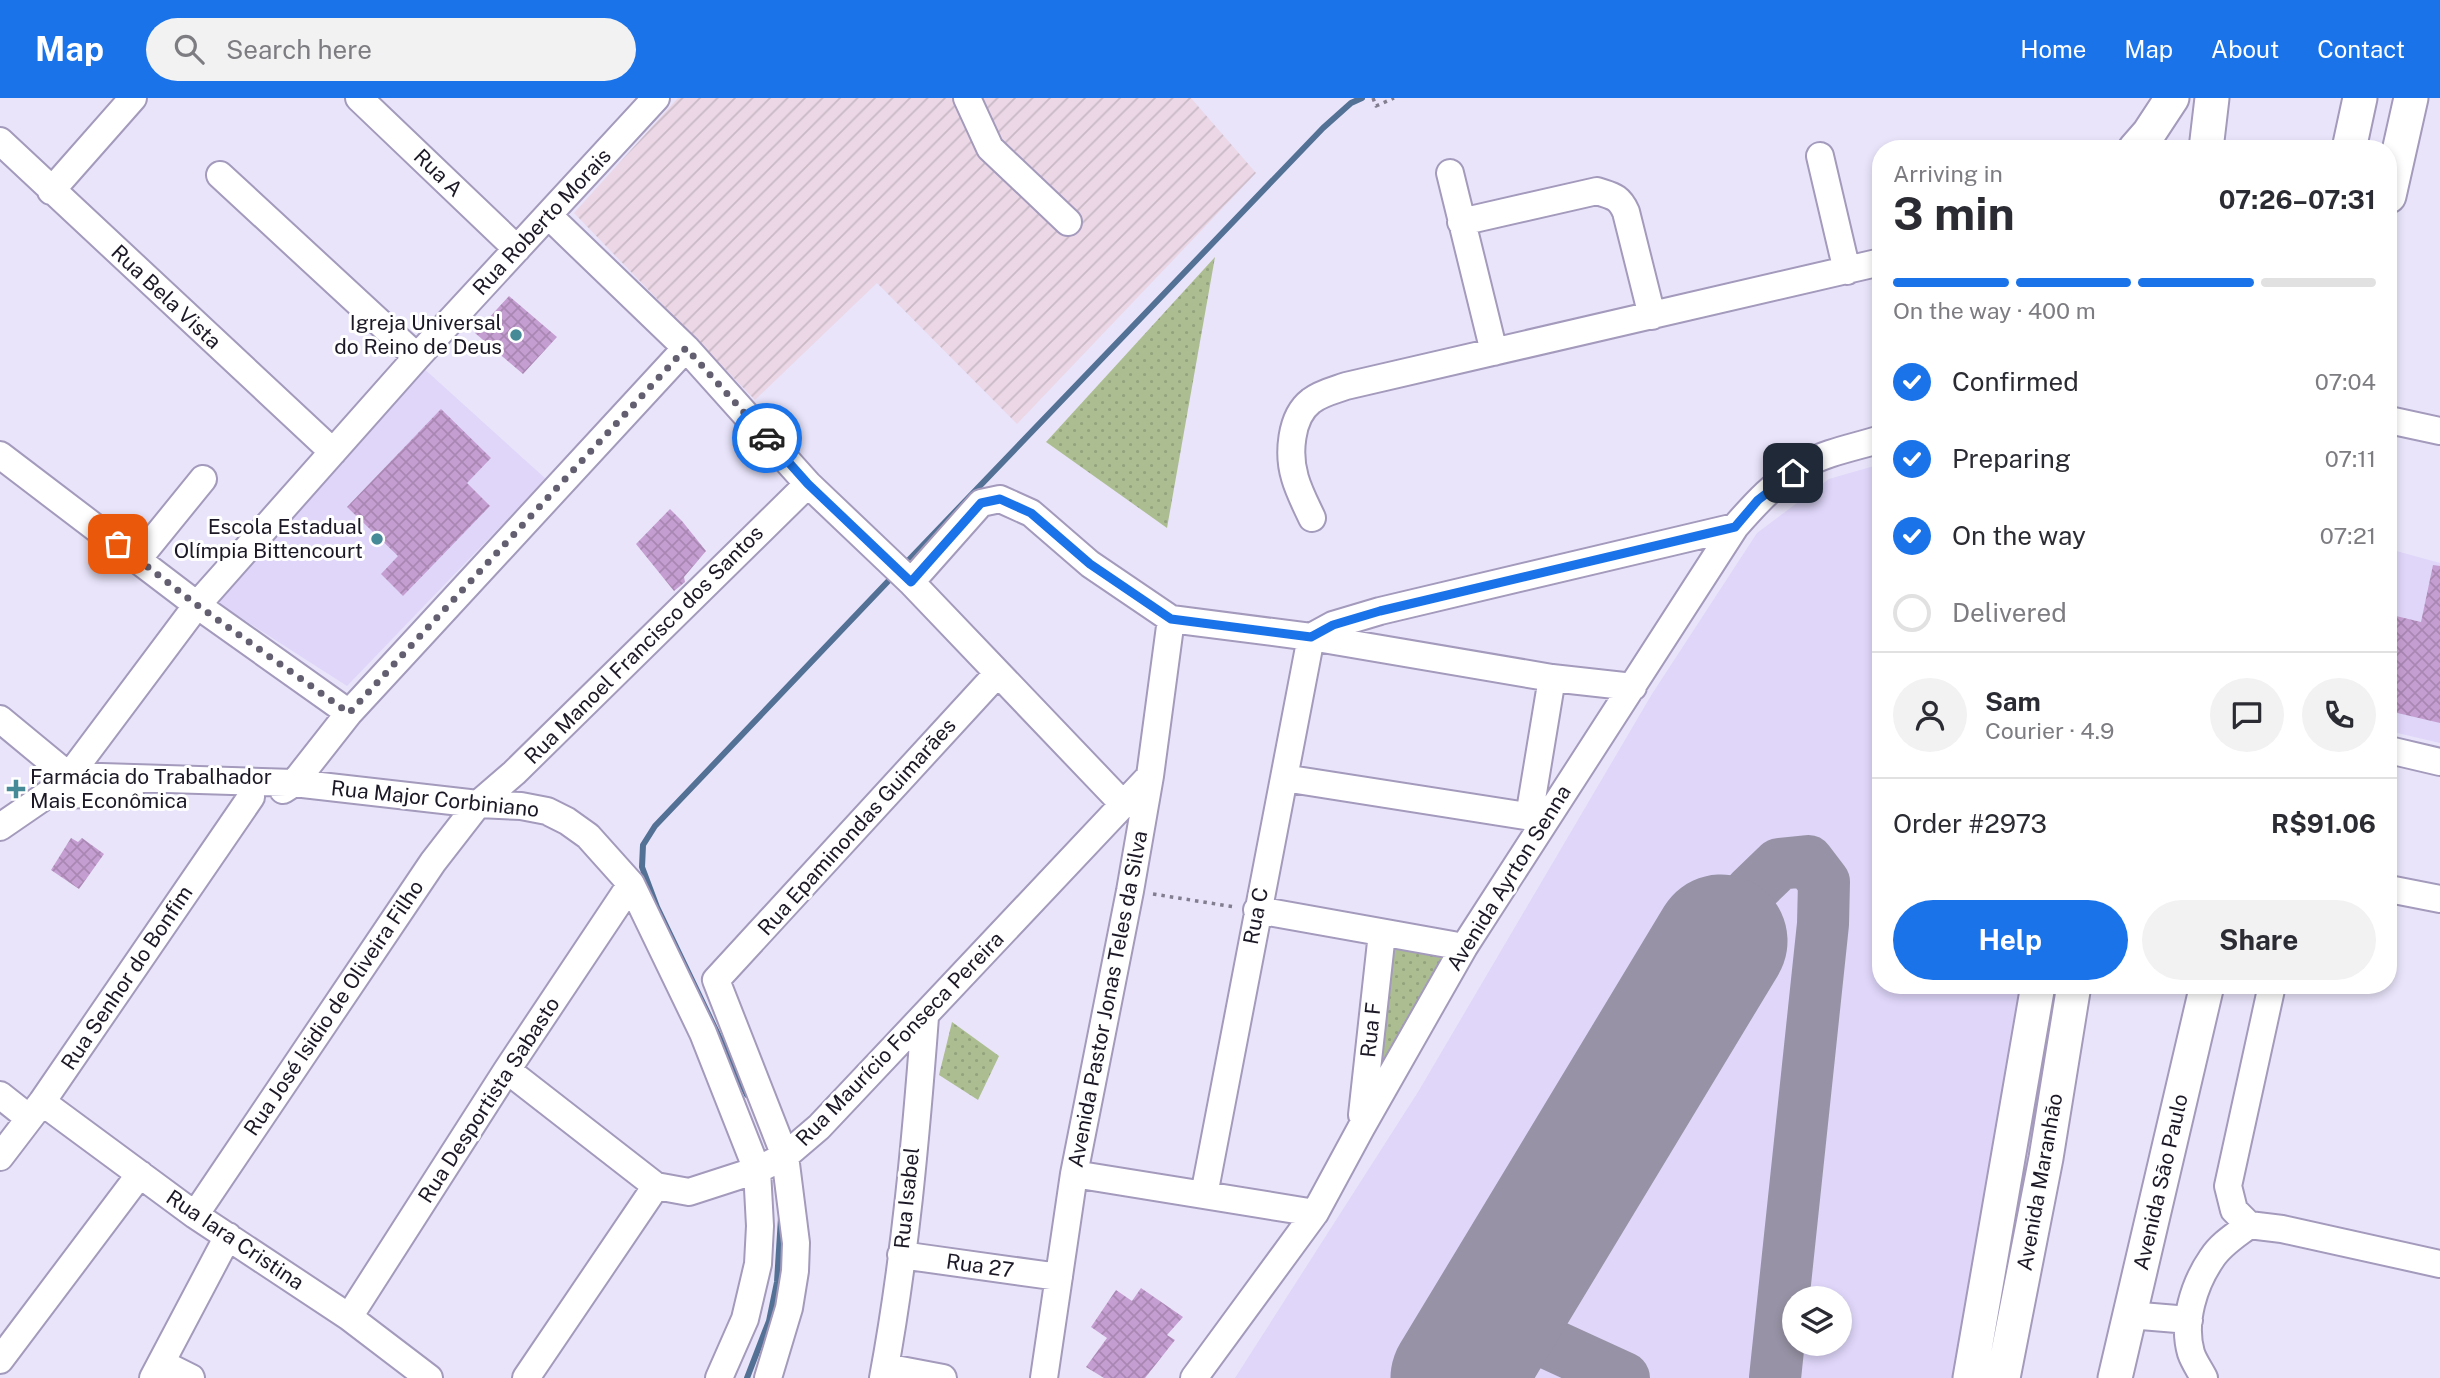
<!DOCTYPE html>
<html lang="en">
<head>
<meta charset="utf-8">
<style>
	:root { --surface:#fff; --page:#f2f2f3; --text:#2b2b33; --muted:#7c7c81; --line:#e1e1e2; --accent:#1a73e8 }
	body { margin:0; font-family:"Public Sans",sans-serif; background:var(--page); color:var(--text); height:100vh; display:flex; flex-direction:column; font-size:26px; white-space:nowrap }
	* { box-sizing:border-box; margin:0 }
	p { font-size:23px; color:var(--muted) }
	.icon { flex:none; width:38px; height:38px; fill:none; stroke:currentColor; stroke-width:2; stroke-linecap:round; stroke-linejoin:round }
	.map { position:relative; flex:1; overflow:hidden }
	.panel { position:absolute; left:1872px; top:42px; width:525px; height:854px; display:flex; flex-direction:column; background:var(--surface); border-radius:28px; box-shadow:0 4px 10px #0003 }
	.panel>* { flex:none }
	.buttons { position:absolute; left:1782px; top:1188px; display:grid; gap:14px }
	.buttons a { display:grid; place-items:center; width:70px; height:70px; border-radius:50%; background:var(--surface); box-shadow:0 4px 10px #0003; font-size:35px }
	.pin { position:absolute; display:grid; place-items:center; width:60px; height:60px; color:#fff; margin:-30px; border-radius:14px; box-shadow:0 4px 10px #0006 }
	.courier { position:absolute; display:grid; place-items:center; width:70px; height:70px; margin:-35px; border:5px solid #1a73e8; border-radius:50%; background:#fff; color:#222; box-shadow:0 2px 9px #0007 }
	.head em { font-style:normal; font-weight:700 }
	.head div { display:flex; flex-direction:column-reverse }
	.head { display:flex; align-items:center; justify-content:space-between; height:119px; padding:0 21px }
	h1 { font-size:46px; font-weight:700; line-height:52px }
	.bar { display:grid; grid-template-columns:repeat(4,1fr); gap:10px 7px; align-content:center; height:84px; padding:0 21px }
	.bar i { height:9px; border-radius:5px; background:var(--line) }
	.bar .active { background:var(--accent) }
	.bar p { grid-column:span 4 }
	.line { display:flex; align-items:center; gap:18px; padding:0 21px; border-top:2px solid var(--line) }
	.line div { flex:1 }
	.round { display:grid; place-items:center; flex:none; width:74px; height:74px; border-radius:37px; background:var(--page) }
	ol { padding:0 21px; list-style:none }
	li { display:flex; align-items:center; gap:21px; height:77px }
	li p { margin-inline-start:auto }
	li .icon { padding:7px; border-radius:50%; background:var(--accent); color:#fff; stroke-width:4 }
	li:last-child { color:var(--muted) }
	li i { width:38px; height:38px; border:4px solid var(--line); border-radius:50% }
	.button { display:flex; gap:14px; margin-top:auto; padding:14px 21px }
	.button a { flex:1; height:80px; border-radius:42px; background:var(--accent); color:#fff; font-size:28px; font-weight:700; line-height:80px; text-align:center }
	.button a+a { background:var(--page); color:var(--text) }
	header { display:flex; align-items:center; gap:42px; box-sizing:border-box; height:98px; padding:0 35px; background:var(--accent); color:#fff }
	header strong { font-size:33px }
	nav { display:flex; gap:38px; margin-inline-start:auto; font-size:24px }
	.search { width:490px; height:63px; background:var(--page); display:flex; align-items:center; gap:18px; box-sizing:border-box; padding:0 24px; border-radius:38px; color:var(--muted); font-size:26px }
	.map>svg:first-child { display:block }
	.industrial { fill:url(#industrial-furrows) }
	.built { fill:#dfd6f9; fill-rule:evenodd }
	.grass { fill:url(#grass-dots) }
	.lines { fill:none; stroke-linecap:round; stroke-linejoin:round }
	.stream { stroke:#537195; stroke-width:6 }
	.taxiway { stroke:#9792a5; stroke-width:52 }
	.runway { stroke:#9792a5; stroke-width:133 }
	.building { fill:url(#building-cross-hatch) }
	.minor-casing { stroke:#a39abc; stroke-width:30 }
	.major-casing { stroke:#a39abc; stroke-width:37 }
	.path { stroke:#827e8f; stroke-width:3.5; stroke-dasharray:3.5 5; stroke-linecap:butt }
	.minor { stroke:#fff; stroke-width:26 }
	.major { stroke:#fff; stroke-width:33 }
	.done { stroke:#645f70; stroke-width:7; stroke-dasharray:0 12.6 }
	.route { stroke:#1a73e8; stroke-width:9 }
	.poi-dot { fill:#458a96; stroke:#fff; stroke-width:2.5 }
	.labels { text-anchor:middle; stroke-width:6; stroke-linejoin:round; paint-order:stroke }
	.street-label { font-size:21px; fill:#1c1825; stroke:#fff }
	.poi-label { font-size:21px; fill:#1c1825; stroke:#fff; text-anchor:end }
</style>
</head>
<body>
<header>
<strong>Map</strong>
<div class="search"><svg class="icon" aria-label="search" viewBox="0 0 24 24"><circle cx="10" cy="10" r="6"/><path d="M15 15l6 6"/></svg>Search here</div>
<nav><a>Home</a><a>Map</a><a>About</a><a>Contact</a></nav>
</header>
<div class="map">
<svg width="2440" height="1280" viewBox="0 0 2440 1280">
	<defs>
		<pattern id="industrial-furrows" width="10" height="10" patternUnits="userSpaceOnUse" patternTransform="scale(1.75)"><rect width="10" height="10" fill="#ebd7e6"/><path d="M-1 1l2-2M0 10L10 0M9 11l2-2" fill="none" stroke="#c9b8c5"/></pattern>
		<pattern id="grass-dots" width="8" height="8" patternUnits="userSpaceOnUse" patternTransform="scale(1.75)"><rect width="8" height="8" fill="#acbe91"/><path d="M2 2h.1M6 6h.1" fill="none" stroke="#93a37d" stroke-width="1.8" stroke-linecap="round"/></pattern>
		<pattern id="building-cross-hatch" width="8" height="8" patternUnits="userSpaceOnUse" patternTransform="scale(1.75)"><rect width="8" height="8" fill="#c59ed1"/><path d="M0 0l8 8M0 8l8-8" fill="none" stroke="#a987b3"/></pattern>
	</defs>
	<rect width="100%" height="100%" fill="#e9e4fa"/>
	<!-- industrial -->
	<path class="industrial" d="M678,0H1191L1256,75L1017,326L877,185L755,302L574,115Z"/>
	<!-- built -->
	<path class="built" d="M421,268L546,381L347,588L213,502Z
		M1881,366V887H2020L1952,1280H1235L1418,994L1652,596L1757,435L1829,381ZM1794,1200H1839V1246H1794Z
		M2389,451L2440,465V645L2389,633Z"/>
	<!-- grass -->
	<path class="grass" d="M1215,159L1167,430L1046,344Z
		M1391,846L1446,856L1375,991Z
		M952,924L999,958L978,1002L939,977Z"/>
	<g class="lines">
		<!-- stream -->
		<path class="stream" d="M903,468L1323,30L1351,5L1362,0
			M747,997L657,809L642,769L643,747L655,728L895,476
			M747,1280L769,1223L777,1184L781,1120"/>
		<!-- taxiway -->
		<path class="taxiway" d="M1721,843L1751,793L1779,766L1808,763L1824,784L1823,826L1775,1280
			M1493,1220L1624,1280"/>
		<!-- runway -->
		<path class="runway" d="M1457,1280L1721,843"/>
	</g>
	<!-- building -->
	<path class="building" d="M509,198L557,239L523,276L475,235Z
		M441,311L491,360L467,385L490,408L403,498L381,476L398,458L347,409Z
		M670,411L682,423L706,453L684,479L685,484L674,493L636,446Z
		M2433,467L2440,468V625L2389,613V551L2396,518L2421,524Z
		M71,740L78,744L82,740L104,756L79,791L51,772Z
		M1141,1190L1183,1219L1167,1237L1175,1242L1145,1280H1104L1086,1269L1107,1240L1091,1229L1116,1192L1132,1203Z"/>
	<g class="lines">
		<defs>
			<path id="minor" d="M359,0L517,151
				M967,0L990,50L1068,124
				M0,43L333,354
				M1820,58L1847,173
				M1450,75L1494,254
				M220,77L417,259
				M51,93L133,0
				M548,117L686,250L808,386L911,484L1124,707
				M1461,124L1597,93C1612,98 1619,98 1626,114L1652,218
				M2389,322L2440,333
				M0,357L197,507L349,615
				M1312,420C1306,407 1299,394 1295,380C1288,357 1290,319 1311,303C1321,295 1335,292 1346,288L1881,164
				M138,461L203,381
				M911,484L981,405L1000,401L1031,415L1090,466L1171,521L1311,539L1552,580L1633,589
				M1311,539L1333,527L1380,513L1735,429
				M0,621L69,678L294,685L478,706L521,708L547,713L567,723L588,738L631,786L703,935L757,1072L760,1128L758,1166L745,1221L719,1280
				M2389,652L2440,664
				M1284,680L1545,721
				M283,692L294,685L349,615L686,250
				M48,696L130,697
				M1529,719L1552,580
				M0,729L48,696L69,678L197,507L417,259L656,0
				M2389,791L2440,801
				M1257,812L1464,849
				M2272,887L2228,1088L2234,1112L2249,1127L2282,1131L2440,1166
				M507,972L656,1088L689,1094L757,1072L785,1058L819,1029L1150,678
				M0,997L29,1020
				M42,1004L195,1117L349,1219L429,1280
				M1362,1017L1382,835
				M0,1059L42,1004L251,699
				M1074,1076L1315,1115
				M1204,1097L1311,539
				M195,1117L433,764L478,706L514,675L808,386
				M901,1157L1059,1179
				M2129,1217L2189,1222
				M349,1219L507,972L631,786
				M0,1262L140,1076
				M161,1265L191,1280
				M885,1269L943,1280
				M153,1280L228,1138
				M526,1280L656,1088
				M768,1280L789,1210L795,1173L796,1145L785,1058L716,882L998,575
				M883,1280C905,1162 916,1039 925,919
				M1044,1280L1074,1076L1130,793L1150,678L1171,521
				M1194,1280L1315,1115L1361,1030L1464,849L1735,429C1755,406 1776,383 1804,367C1827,354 1856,349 1881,341
				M2204,1280C2200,1272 2194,1264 2191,1255C2182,1224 2194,1186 2212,1160C2221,1146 2236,1137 2249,1127"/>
			<path id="major" d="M2135,51L2149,35L2172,0
				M2206,51L2212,0
				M2349,51L2360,0
				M2389,98L2411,0
				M1970,1280L2038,887
				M2003,1280L2046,1060L2074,887
				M2115,1280L2207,887"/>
		</defs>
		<!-- minor casing -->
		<use href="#minor" class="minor-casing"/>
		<!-- major casing -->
		<use href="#major" class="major-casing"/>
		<!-- path -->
		<path class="path" d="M1373,0L1376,8L1394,0
			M1153,796L1235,809"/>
		<!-- minor -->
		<use href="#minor" class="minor"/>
		<!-- major -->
		<use href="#major" class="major"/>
	</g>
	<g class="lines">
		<!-- done -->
		<path class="done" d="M118,446L197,507L349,615L686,250L767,340"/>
		<!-- route -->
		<path class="route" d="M767,340L808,386L911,484L981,405L1000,401L1031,415L1090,466L1171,521L1311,539L1333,527L1380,513L1735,429L1758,402L1793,375"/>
	</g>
	<!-- markers -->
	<g class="poi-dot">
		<circle cx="516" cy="237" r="7"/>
		<circle cx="377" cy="441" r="7"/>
		<path d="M12.5 680.5h7v7h7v7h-7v7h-7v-7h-7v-7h7z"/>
	</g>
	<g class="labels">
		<!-- street labels -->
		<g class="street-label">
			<text transform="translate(438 75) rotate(44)" y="7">Rua A</text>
			<text transform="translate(542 124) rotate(-47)" y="7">Rua Roberto Morais</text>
			<text transform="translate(166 199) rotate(43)" y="7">Rua Bela Vista</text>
			<text transform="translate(644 547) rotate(-45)" y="7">Rua Manoel Francisco dos Santos</text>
			<text transform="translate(435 701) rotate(6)" y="7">Rua Major Corbiniano</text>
			<text transform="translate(857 729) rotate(-48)" y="7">Rua Epaminondas Guimarães</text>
			<text transform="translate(1509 780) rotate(-58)" y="7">Avenida Ayrton Senna</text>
			<text transform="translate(1256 818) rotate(-79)" y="7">Rua C</text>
			<text transform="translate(127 880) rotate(-56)" y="7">Rua Senhor do Bonfim</text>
			<text transform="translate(1108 901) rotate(-79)" y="7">Avenida Pastor Jonas Teles da Silva</text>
			<text transform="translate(334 910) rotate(-56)" y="7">Rua José Isidio de Oliveira Filho</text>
			<text transform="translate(1371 932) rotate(-84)" y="7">Rua F</text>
			<text transform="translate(900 941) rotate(-46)" y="7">Rua Maurício Fonseca Pereira</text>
			<text transform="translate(489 1002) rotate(-57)" y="7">Rua Desportista Sabasto</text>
			<text transform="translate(2040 1084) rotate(-80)" y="7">Avenida Maranhão</text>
			<text transform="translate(2161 1084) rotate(-77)" y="7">Avenida São Paulo</text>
			<text transform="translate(907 1100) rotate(-84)" y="7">Rua Isabel</text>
			<text transform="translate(235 1142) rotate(34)" y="7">Rua Iara Cristina</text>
			<text transform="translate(980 1168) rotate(8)" y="7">Rua 27</text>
		</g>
		<!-- poi labels -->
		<g class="poi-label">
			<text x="502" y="232">Igreja Universal<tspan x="502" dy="24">do Reino de Deus</tspan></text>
			<text x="363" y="436">Escola Estadual<tspan x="363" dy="24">Olímpia Bittencourt</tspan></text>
			<text x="30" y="686" text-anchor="start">Farmácia do Trabalhador<tspan x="30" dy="24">Mais Econômica</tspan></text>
		</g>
	</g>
</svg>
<div class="buttons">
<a><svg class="icon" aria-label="layers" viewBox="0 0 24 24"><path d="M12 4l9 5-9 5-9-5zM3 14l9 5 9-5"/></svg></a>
</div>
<div class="pin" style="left:118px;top:446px;background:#ea580c"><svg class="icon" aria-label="bag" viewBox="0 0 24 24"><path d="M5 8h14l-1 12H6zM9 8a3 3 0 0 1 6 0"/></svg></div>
<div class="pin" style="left:1793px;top:375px;background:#1f2937"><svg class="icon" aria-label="home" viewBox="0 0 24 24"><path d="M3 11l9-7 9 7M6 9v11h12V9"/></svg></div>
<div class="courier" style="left:767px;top:340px"><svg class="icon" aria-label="car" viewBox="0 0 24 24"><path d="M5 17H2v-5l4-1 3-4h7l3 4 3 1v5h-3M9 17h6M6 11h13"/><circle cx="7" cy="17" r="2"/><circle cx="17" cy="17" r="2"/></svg></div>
<section class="panel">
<div class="head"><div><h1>3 min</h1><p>Arriving in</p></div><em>07:26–07:31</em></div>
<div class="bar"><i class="active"></i><i class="active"></i><i class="active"></i><i></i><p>On the way · 400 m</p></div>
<ol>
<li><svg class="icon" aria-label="check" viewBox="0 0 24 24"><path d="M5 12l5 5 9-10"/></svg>Confirmed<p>07:04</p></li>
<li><svg class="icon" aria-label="check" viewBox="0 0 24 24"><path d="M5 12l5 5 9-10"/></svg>Preparing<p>07:11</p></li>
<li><svg class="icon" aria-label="check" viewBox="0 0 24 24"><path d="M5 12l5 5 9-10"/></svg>On the way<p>07:21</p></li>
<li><i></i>Delivered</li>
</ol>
<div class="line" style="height:126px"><a class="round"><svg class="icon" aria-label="person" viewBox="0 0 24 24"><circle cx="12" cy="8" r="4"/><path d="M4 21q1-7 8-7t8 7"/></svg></a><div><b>Sam</b><p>Courier · 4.9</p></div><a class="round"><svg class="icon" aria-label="chat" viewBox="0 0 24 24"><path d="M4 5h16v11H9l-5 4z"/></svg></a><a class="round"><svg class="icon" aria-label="phone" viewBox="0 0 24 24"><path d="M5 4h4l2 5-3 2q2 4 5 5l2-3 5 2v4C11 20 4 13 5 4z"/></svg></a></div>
<div class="line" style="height:91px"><div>Order #2973</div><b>R$91.06</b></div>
<div class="button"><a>Help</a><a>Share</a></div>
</section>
</div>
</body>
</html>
